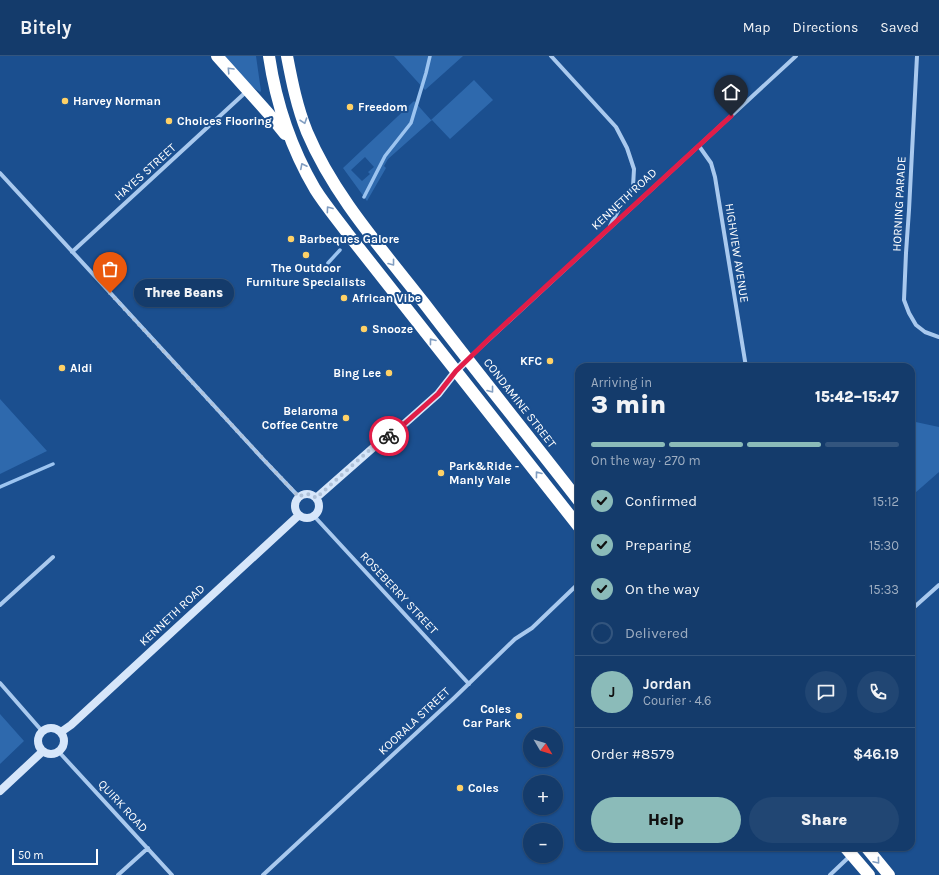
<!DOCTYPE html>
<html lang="en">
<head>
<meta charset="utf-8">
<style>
	:root { --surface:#143b6b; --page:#214673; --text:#f1f3f6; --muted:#9dadc1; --line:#33557e; --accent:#8bbbb9 }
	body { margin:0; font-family:Karla,sans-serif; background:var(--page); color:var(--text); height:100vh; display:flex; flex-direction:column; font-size:15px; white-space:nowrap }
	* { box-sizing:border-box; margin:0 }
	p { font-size:13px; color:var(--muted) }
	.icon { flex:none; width:22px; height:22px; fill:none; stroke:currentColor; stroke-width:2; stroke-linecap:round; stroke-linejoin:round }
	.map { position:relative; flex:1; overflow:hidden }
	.panel { position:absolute; left:575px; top:307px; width:340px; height:488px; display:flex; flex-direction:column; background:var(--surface); border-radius:12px; box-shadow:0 1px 3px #0004,0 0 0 1px var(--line) }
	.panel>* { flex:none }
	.needle { width:26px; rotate:128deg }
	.fabs { position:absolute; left:523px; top:671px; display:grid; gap:8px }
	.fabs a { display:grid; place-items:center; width:40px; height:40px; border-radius:50%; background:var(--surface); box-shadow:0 1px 3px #0004,0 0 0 1px var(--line); font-size:20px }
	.scale { position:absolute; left:12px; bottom:10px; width:86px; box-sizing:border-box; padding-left:4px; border:2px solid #fff; border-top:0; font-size:11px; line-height:14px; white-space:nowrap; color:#fff; -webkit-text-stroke:3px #1b4f8f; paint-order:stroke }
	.pin { position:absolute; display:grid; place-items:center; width:34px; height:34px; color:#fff; margin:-41px -17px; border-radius:50% 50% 50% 0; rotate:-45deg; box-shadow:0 0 4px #0007 }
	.pin .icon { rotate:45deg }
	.courier { position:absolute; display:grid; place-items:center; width:40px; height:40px; margin:-20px; border:3px solid #e11d48; border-radius:50%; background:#fff; color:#222; box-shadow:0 1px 5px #0007 }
	.bubble { position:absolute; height:28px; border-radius:14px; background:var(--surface); box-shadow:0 1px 3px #0004,0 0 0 1px var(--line); font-size:13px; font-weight:800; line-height:28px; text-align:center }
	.head em { font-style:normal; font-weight:800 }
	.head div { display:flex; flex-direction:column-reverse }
	.head { display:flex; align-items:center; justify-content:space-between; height:68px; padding:0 16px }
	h1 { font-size:26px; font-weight:800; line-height:30px }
	.bar { display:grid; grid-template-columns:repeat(4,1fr); gap:6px 4px; align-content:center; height:48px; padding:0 16px }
	.bar i { height:5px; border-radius:3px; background:var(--line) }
	.bar .active { background:var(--accent) }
	.bar p { grid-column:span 4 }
	.line { display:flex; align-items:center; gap:10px; padding:0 16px; border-top:1px solid var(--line) }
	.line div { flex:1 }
	.round { display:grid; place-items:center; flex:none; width:42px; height:42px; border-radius:21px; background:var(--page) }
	ol { padding:0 16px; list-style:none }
	li { display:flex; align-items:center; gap:12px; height:44px }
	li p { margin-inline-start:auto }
	li .icon { padding:4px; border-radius:50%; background:var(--accent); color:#111; stroke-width:4 }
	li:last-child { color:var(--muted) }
	li i { width:22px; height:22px; border:2px solid var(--line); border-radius:50% }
	.primary-button { display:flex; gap:8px; margin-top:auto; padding:8px 16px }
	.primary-button a { flex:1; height:46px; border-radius:24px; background:var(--accent); color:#111; font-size:16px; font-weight:800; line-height:46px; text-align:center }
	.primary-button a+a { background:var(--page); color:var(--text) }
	header { display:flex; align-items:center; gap:24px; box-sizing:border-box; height:56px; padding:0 20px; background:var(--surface); border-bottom:1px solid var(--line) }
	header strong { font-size:19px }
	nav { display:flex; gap:22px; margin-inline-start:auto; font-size:14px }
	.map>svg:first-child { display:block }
	.green { fill:#2e69ad; fill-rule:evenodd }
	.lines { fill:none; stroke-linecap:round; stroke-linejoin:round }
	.stream { stroke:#9cc4f0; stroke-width:3.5 }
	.street { stroke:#a9c9ee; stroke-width:4 }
	.secondary { stroke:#d6e6fa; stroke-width:8 }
	.highway { stroke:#fff; stroke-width:12 }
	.oneway { stroke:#829ec1 }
	.done { stroke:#afc1d8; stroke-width:4; stroke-dasharray:0 7.2 }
	.route { stroke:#e11d48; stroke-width:5 }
	.poi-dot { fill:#ffd166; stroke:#1b4f8f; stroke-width:1.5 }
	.labels { text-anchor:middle; stroke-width:4; stroke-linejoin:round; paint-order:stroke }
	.poi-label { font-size:12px; font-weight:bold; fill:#fff; stroke:#1b4f8f; text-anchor:start }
	.street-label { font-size:12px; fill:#fff; stroke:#1b4f8f }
</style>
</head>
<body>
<header>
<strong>Bitely</strong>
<nav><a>Map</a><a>Directions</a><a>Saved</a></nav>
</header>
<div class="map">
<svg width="939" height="819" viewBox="0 0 939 819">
	<rect width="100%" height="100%" fill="#1b4f8f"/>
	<!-- green -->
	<path class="green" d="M225,0H256L261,35L260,36C246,28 235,12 225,0Z
		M394,0H463L425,34Z
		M474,24L493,44L450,83L432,64L388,103L384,110L386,112L367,145L343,112L414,45L431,64ZM365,101L374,111L368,116L370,118L362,125L351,114Z
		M0,343L47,395L0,418Z
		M911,365L939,371V416L915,437L911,439Z
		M0,658L24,685L0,708Z"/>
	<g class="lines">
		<!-- stream -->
		<path class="stream" d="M364,141L385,100L411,67L426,17L430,0
			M328,207L340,194
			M0,431L53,408"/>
		<!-- street -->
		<path class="street" d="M551,0L616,71L627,92L634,113L633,131L622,147L610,170
			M917,0L909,154L906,197L904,244L909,257L916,269L925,276L939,281
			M699,90L711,107L715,121L746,311
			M0,117L263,403L299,441
			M72,196L247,35
			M469,302L796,0
			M314,460L469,628
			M0,549L53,501
			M911,554L939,529
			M0,627L42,675
			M59,696L172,819
			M118,819L148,792
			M263,819L453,643L515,583L532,572L579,527
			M830,819L850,800"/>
		<!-- secondary -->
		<path class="secondary" d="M295 450a12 12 0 1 1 24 0a12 12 0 1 1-24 0Z
			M316,442L374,391L403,369L438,338L456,315L467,304
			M38 685a13 13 0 1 1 26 0a13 13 0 1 1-26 0Z
			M61,676L71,669L299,459
			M0,735L43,695"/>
		<!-- highway -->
		<path class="highway" d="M217,0L268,57L285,78
			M269,0C276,47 291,92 315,133C325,149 337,163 348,178L579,471
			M287,0C292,26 297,51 307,76C334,140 382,193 424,247C475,314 528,379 579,445
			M845,791L869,819
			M866,791L889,819"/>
	</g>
	<!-- one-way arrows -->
	<defs><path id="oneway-chevron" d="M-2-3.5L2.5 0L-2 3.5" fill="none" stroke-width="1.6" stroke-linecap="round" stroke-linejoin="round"/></defs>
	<g class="oneway">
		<use href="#oneway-chevron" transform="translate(230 14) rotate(-133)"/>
		<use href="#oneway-chevron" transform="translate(304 65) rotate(71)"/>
		<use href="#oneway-chevron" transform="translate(303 110) rotate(-117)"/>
		<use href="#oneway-chevron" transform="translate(329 153) rotate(-126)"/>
		<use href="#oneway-chevron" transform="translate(392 207) rotate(52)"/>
		<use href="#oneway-chevron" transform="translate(432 285) rotate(-128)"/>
		<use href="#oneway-chevron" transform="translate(491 334) rotate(52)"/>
		<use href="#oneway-chevron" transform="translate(538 418) rotate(-128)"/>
		<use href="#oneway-chevron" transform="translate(877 805) rotate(50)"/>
	</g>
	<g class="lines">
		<!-- done -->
		<path class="done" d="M110,237L263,403L299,441C305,437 311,437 316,442L374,390L389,380"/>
		<!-- route -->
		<path class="route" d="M389,380L403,369L438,338L456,315L491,281L731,60"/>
	</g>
	<!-- markers -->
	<g class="poi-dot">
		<circle cx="65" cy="45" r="4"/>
		<circle cx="350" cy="51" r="4"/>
		<circle cx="169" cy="65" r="4"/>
		<circle cx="291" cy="183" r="4"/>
		<circle cx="306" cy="199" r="4"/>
		<circle cx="344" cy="242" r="4"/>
		<circle cx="364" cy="273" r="4"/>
		<circle cx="550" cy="305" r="4"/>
		<circle cx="62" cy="312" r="4"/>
		<circle cx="389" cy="317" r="4"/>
		<circle cx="346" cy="362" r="4"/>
		<circle cx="441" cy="417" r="4"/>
		<circle cx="519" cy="660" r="4"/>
		<circle cx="460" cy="732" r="4"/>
	</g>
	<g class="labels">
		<!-- poi labels -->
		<g class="poi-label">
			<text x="73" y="49">Harvey Norman</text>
			<text x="358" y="55">Freedom</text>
			<text x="177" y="69">Choices Flooring</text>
			<text x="299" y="187">Barbeques Galore</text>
			<text x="306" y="216" text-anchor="middle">The Outdoor<tspan x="306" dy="14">Furniture Specialists</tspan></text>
			<text x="352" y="246">African Vibe</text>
			<text x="372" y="277">Snooze</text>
			<text x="542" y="309" text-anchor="end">KFC</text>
			<text x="70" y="316">Aldi</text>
			<text x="381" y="321" text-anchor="end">Bing Lee</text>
			<text x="338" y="359" text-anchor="end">Belaroma<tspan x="338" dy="14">Coffee Centre</tspan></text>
			<text x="449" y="414">Park&amp;Ride -<tspan x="449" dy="14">Manly Vale</tspan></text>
			<text x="511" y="657" text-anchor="end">Coles<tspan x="511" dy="14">Car Park</tspan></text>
			<text x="468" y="736">Coles</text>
		</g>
		<!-- street labels -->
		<g class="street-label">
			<text transform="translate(145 116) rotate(-42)" y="4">HAYES STREET</text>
			<text transform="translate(624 143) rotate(-43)" y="4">KENNETH ROAD</text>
			<text transform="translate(899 148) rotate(-87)" y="4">HORNING PARADE</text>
			<text transform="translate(737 197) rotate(81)" y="4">HIGHVIEW AVENUE</text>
			<text transform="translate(520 347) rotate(52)" y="4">CONDAMINE STREET</text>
			<text transform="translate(399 537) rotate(47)" y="4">ROSEBERRY STREET</text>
			<text transform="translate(172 559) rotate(-43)" y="4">KENNETH ROAD</text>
			<text transform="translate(414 665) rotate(-43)" y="4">KOORALA STREET</text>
			<text transform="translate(123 750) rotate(47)" y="4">QUIRK ROAD</text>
		</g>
	</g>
</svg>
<div class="fabs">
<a><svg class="needle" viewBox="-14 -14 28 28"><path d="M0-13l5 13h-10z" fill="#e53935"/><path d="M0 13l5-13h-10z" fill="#9dadc1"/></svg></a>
<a>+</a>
<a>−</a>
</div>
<div class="scale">50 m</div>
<div class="pin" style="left:110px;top:237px;background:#ea580c"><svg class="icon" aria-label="bag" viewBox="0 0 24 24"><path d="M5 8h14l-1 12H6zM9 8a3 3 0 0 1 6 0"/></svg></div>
<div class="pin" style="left:731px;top:60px;background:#1f2937"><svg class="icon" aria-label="home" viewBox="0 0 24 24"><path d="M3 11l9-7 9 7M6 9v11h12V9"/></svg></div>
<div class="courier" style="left:389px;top:380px"><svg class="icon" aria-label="bike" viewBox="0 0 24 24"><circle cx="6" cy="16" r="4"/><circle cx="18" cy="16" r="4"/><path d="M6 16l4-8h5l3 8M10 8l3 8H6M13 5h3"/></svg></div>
<div class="bubble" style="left:134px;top:223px;width:100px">Three Beans</div>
<section class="panel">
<div class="head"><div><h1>3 min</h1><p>Arriving in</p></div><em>15:42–15:47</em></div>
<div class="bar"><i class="active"></i><i class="active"></i><i class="active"></i><i></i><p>On the way · 270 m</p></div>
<ol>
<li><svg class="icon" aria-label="check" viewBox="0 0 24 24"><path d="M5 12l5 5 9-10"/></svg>Confirmed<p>15:12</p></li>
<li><svg class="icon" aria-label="check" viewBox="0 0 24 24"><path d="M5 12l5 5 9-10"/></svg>Preparing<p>15:30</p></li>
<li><svg class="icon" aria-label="check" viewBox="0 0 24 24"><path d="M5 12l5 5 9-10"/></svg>On the way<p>15:33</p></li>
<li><i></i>Delivered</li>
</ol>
<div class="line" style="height:72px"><b class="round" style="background:var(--accent);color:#111">J</b><div><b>Jordan</b><p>Courier · 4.6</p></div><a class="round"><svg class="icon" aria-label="chat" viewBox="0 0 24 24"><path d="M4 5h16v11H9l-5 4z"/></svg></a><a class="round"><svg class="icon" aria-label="phone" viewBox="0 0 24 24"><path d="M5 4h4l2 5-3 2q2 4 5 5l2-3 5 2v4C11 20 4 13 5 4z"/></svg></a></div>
<div class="line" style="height:52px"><div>Order #8579</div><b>$46.19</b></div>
<div class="primary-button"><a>Help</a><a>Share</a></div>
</section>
</div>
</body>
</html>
